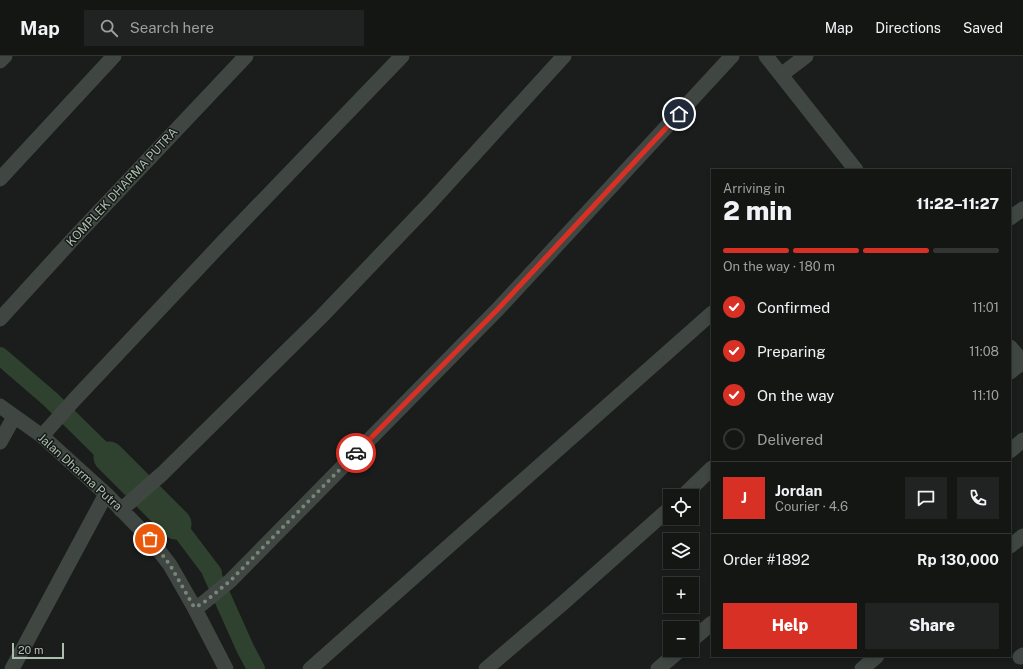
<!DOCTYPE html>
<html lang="en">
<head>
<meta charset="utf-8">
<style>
	:root { --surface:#141614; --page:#212322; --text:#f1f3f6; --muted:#9d9fa0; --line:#333534; --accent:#d93025 }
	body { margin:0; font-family:"Public Sans",sans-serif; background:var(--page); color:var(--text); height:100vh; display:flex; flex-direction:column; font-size:15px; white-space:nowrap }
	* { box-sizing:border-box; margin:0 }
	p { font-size:13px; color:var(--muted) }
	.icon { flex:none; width:22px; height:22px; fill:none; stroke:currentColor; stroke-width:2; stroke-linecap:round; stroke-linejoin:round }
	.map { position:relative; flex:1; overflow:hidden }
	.sheet { position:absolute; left:711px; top:113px; width:300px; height:488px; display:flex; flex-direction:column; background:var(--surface); border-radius:0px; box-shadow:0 2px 6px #0003,0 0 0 1px var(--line) }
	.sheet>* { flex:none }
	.buttons { position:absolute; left:663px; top:433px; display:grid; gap:8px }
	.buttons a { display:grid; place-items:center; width:36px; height:36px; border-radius:0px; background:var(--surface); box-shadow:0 2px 6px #0003,0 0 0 1px var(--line); font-size:20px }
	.scale { position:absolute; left:12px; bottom:10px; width:52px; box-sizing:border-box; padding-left:4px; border:2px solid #acbdaf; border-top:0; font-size:11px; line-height:14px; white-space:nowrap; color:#acbdaf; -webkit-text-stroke:3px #151816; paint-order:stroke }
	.pin { position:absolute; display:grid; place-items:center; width:34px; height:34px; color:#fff; margin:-17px; border:2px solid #fff; border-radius:50%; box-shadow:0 1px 4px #0007 }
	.courier { position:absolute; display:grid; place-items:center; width:40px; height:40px; margin:-20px; border:3px solid #d93025; border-radius:50%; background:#fff; color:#222; box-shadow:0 1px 5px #0007 }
	.summary em { font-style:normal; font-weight:800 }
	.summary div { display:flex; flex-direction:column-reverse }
	.summary { display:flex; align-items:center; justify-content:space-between; height:68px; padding:0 12px }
	h1 { font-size:26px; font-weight:800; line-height:30px }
	.bar { display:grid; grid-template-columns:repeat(4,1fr); gap:6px 4px; align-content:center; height:48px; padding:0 12px }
	.bar i { height:5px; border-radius:3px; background:var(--line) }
	.bar .selected { background:var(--accent) }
	.bar p { grid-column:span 4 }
	.line { display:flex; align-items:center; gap:10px; padding:0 12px; border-top:1px solid var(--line) }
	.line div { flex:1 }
	.round { display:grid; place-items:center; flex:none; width:42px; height:42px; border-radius:0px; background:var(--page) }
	ol { padding:0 12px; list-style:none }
	li { display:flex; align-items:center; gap:12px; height:44px }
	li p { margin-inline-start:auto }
	li .icon { padding:4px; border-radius:50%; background:var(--accent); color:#fff; stroke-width:4 }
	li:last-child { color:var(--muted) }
	li i { width:22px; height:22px; border:2px solid var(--line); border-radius:50% }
	.action { display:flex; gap:8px; margin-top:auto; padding:8px 12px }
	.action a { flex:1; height:46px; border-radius:0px; background:var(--accent); color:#fff; font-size:16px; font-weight:800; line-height:46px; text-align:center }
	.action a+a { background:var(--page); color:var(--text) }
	header { display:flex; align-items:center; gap:24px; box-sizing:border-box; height:56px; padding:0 20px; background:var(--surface); border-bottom:1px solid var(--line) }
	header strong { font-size:19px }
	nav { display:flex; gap:22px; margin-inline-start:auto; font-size:14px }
	.search { width:280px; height:36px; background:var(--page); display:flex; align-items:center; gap:10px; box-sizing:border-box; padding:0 14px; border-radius:0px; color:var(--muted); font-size:15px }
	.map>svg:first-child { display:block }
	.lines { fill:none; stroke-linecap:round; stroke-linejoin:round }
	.canal { stroke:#2f422f; stroke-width:18 }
	.river { stroke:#2f422f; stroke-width:31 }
	.minor { stroke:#404742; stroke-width:15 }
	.done { stroke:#79857b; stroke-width:4; stroke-dasharray:0 7.2 }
	.route { stroke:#d93025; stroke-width:5 }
	.labels { text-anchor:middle; stroke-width:3; stroke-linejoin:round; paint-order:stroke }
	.street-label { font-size:12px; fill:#acbdaf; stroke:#151816 }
</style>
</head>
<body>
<header>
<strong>Map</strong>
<div class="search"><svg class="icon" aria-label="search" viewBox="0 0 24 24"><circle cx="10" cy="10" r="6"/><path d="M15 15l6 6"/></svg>Search here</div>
<nav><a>Map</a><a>Directions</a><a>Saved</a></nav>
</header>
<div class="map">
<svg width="1023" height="613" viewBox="0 0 1023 613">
	<rect width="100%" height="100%" fill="#1a1d1b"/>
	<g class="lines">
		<!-- canal -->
		<path class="canal" d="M0,300L50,343L109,401
			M176,468L213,517L211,516L245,592L256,613"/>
		<!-- river -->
		<path class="river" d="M109,401L176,468"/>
		<!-- minor -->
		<path class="minor" d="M766,0L856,114
			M0,5L5,0
			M781,19L806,0
			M0,123L114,0
			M1010,162L1023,153
			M0,263L74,182L246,0
			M1010,291L1023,306
			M1010,316L1023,306
			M0,350L42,380L106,438L150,483L170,509L194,551L226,613
			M42,380L74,344L221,188L402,0
			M0,386L14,361
			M1010,395L1023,384
			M683,440L712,412
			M121,454L163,417L322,260L430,147L564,0
			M1010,490L1023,480
			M194,551L202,548L230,525L498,253L732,0
			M692,584L712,567
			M1020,601L1023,599
			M12,613L106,438
			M310,613L712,257
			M486,613L562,548L670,452
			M658,613L680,594
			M862,613L877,600"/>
	</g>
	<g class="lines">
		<!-- done -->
		<path class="done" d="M150,483L170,509L194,551L202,548L230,525L356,397"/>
		<!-- route -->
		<path class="route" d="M356,397L498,253L679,58"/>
	</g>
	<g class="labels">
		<!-- street labels -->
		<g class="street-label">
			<text transform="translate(122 131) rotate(-47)" y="4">KOMPLEK DHARMA PUTRA</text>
			<text transform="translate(80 416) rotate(42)" y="4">Jalan Dharma Putra</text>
		</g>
	</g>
</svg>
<div class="buttons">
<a><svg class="icon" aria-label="locate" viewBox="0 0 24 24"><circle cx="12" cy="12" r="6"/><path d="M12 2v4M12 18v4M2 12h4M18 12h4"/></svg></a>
<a><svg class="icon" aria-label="layers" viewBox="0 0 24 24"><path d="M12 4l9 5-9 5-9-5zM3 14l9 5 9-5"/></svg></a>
<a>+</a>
<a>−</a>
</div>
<div class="scale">20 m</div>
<div class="pin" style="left:150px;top:483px;background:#ea580c"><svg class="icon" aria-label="bag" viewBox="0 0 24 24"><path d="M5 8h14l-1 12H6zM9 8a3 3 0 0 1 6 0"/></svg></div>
<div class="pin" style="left:679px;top:58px;background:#1f2937"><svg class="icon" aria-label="home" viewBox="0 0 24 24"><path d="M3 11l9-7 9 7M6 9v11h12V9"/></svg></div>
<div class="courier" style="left:356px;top:397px"><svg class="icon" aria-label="car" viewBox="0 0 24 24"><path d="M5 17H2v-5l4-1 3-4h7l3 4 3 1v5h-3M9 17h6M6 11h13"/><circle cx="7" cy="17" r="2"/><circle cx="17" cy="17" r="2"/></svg></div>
<section class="sheet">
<div class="summary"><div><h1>2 min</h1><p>Arriving in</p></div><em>11:22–11:27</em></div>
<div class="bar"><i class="selected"></i><i class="selected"></i><i class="selected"></i><i></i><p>On the way · 180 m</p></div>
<ol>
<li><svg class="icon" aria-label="check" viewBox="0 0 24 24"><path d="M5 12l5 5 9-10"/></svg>Confirmed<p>11:01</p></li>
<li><svg class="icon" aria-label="check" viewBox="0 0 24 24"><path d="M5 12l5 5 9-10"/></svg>Preparing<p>11:08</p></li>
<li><svg class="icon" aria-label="check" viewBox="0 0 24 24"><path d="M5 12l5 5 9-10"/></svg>On the way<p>11:10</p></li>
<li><i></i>Delivered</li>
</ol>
<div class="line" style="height:72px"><b class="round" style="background:var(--accent);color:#fff">J</b><div><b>Jordan</b><p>Courier · 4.6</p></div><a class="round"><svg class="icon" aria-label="chat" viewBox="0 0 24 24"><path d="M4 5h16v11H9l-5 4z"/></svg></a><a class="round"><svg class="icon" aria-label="phone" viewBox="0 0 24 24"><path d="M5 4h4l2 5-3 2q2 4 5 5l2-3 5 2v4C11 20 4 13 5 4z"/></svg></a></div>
<div class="line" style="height:52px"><div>Order #1892</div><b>Rp 130,000</b></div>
<div class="action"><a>Help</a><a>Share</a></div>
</section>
</div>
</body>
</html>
